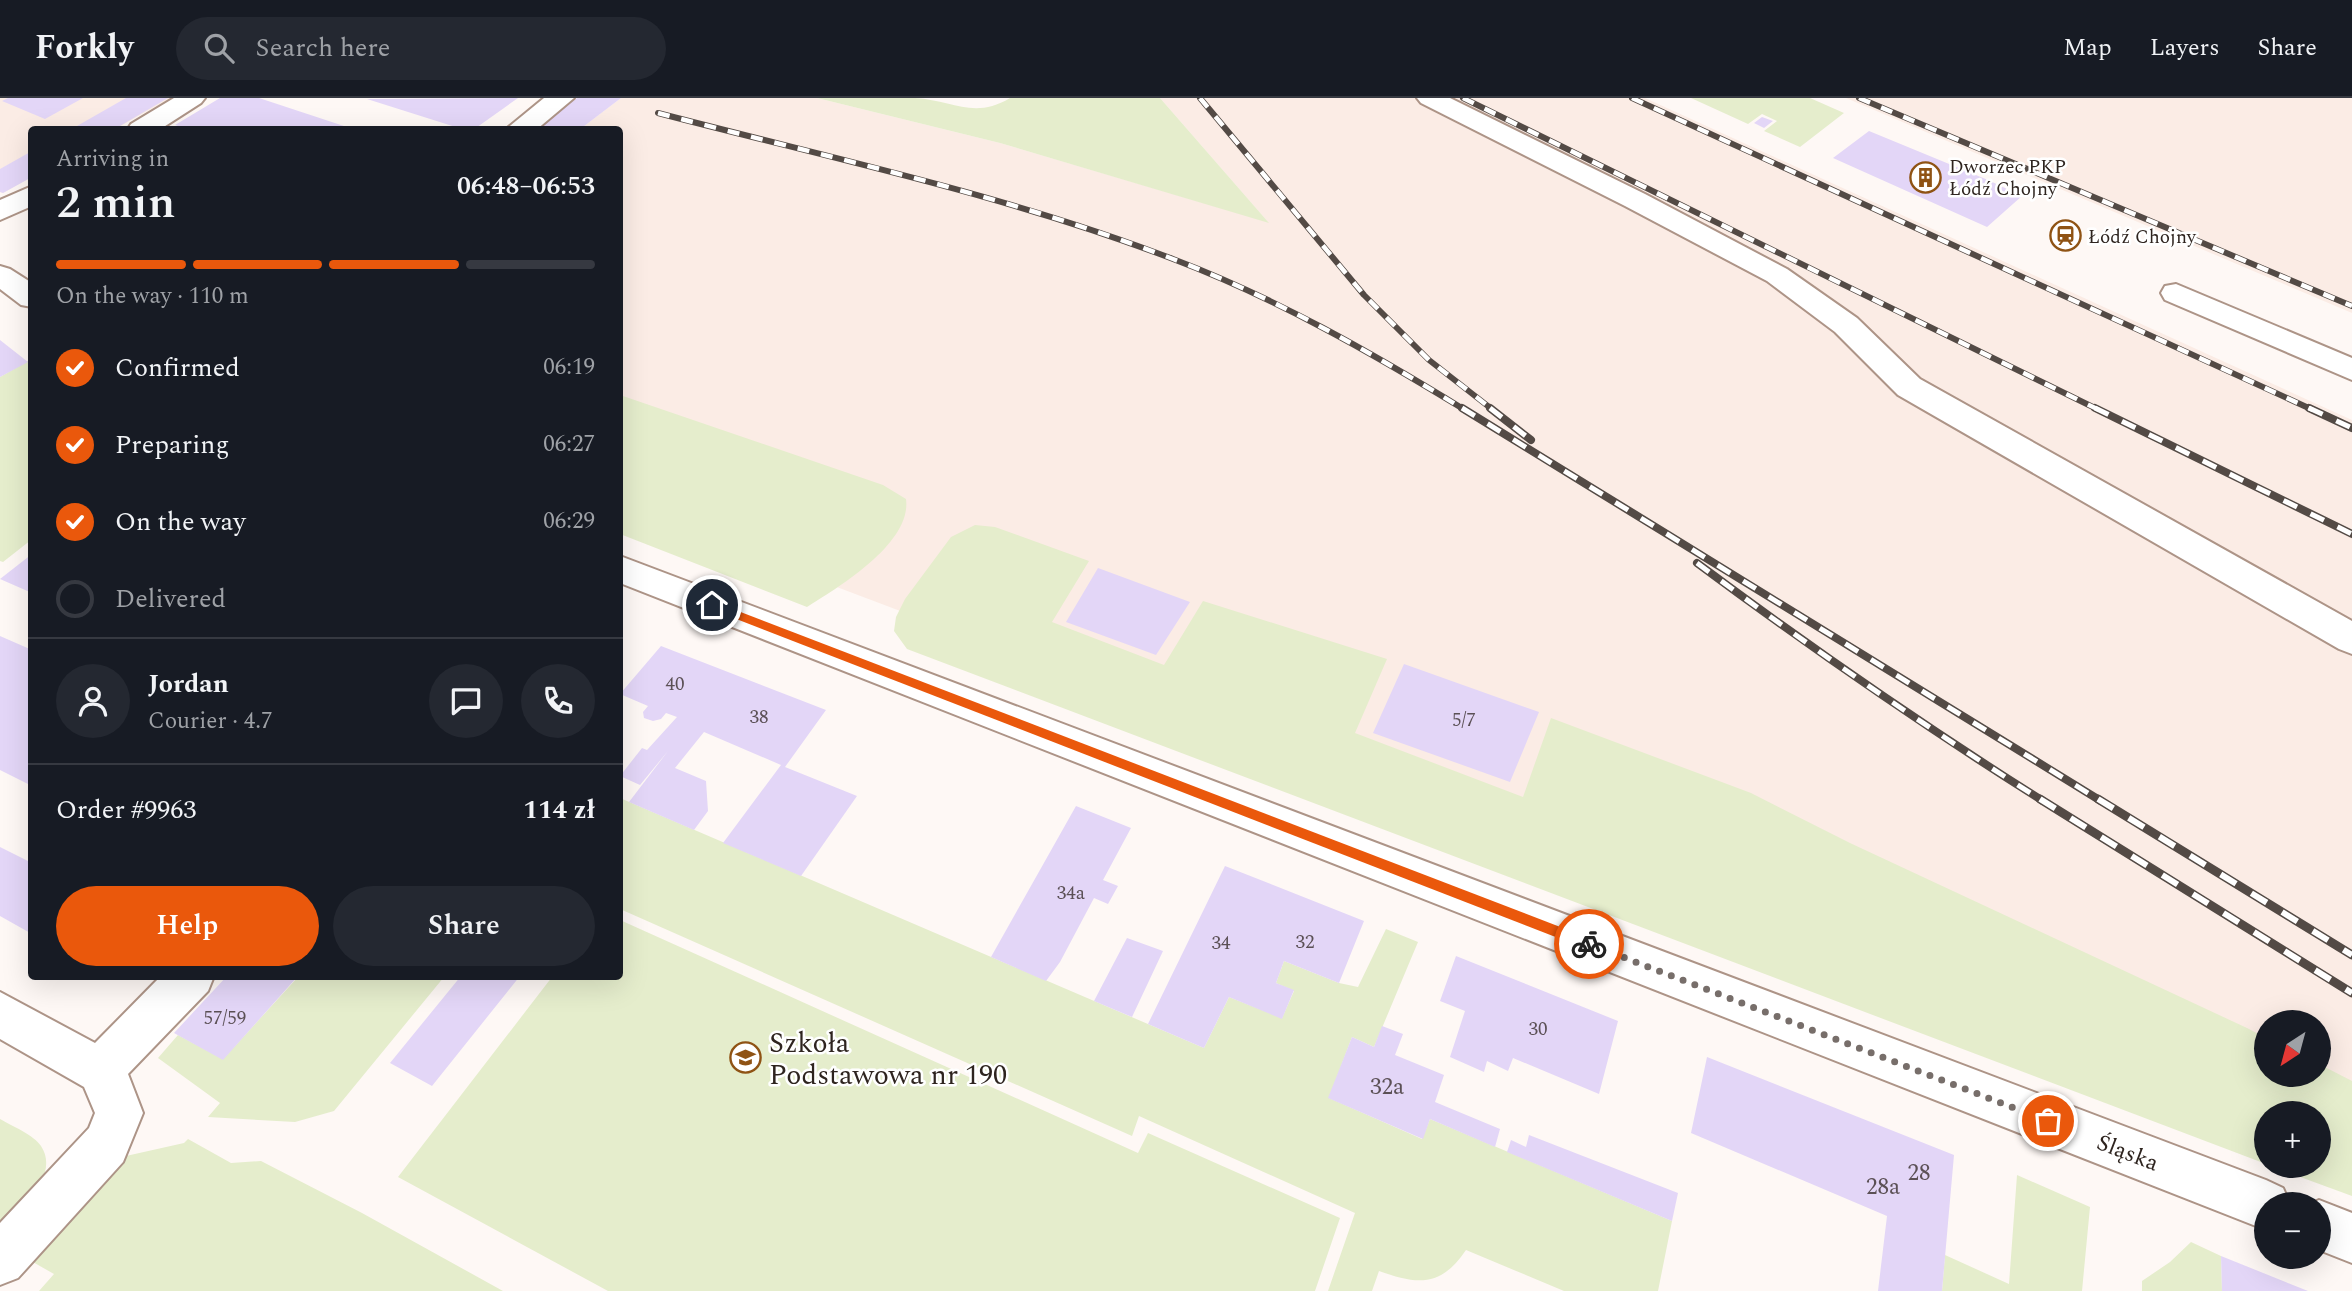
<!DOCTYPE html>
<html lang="en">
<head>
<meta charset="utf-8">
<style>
	:root { --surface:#171b24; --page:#242831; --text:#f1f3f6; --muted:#9ea1a6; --line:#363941; --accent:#ea580c }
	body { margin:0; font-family:Spectral,serif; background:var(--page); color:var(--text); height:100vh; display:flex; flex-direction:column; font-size:26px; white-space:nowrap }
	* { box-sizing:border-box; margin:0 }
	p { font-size:23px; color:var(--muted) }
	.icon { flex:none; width:38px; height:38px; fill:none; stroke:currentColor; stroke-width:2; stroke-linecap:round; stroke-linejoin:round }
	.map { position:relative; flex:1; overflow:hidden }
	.side { position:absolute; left:28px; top:28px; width:595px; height:854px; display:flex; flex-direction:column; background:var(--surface); border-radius:7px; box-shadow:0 7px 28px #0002 }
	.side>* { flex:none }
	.needle { width:46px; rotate:216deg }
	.controls { position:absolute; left:2254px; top:912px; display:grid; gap:14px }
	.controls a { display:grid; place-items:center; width:77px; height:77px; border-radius:50%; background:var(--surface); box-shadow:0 7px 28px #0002; font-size:35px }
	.pin { position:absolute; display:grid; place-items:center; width:60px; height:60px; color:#fff; margin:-30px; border:4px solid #fff; border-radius:50%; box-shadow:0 2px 7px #0007 }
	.courier { position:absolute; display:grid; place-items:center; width:70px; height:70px; margin:-35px; border:5px solid #ea580c; border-radius:50%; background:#fff; color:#222; box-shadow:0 2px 9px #0007 }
	.overview em { font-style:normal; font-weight:600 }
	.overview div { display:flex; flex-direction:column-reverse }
	.overview { display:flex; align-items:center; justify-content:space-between; height:119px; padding:0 28px }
	h1 { font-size:46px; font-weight:600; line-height:52px }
	.bar { display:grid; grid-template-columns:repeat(4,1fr); gap:10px 7px; align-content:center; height:84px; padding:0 28px }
	.bar i { height:9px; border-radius:5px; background:var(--line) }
	.bar .active { background:var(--accent) }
	.bar p { grid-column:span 4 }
	.line { display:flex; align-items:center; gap:18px; padding:0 28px; border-top:2px solid var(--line) }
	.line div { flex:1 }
	.round { display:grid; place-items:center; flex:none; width:74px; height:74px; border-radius:37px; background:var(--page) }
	ol { padding:0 28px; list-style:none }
	li { display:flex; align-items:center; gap:21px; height:77px }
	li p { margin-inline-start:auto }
	li .icon { padding:7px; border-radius:50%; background:var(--accent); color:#fff; stroke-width:4 }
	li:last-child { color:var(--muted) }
	li i { width:38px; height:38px; border:4px solid var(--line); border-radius:50% }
	.primary-button { display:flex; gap:14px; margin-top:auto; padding:14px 28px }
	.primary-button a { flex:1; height:80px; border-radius:42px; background:var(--accent); color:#fff; font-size:28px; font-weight:600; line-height:80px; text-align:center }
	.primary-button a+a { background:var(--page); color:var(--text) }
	header { display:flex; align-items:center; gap:42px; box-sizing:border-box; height:98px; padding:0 35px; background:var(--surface); border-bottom:2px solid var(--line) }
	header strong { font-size:33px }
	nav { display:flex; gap:38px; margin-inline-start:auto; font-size:24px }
	.search { width:490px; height:63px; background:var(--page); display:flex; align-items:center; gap:18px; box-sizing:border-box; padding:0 24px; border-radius:38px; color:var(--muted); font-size:26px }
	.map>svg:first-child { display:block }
	.built { fill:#fbece5; fill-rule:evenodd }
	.green { fill:#e5edcc }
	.building { fill:#e3d6f7 }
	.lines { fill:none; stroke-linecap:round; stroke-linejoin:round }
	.minor-casing { stroke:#ad9487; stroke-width:4 }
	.minor { fill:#fff; fill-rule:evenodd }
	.rail-far2-casing { stroke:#534a45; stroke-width:6 }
	.rail-far1-casing { stroke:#534a45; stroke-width:8 }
	.rail-casing { stroke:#534a45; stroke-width:9 }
	.rail-far2 { stroke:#fff; stroke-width:4.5; stroke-dasharray:12; stroke-linecap:butt }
	.rail-far1 { stroke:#fff; stroke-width:5; stroke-dasharray:15; stroke-linecap:butt }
	.rail { stroke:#fff; stroke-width:6; stroke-dasharray:18; stroke-linecap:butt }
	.route { fill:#ea580c }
	.done { stroke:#776e6a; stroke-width:7; stroke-dasharray:0 12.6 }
	.labels { text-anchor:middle; stroke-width:5; stroke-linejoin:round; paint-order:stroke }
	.far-poi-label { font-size:19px; fill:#2e241f; stroke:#fff; text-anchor:start }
	.number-label { font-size:19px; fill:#5b5055 }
	.near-number-label { font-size:23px; fill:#5b5055 }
	.street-label { font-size:23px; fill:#2e241f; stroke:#fff }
	.near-poi-label { font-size:28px; fill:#2e241f; stroke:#fff; text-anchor:start }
</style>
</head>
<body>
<header>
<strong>Forkly</strong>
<div class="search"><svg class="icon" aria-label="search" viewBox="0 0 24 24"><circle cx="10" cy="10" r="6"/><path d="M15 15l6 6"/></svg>Search here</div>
<nav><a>Map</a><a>Layers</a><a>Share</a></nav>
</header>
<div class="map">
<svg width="2352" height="1193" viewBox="0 0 2352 1193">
	<rect width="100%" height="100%" fill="#fef8f5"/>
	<!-- built -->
	<path class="built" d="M0,0H171L115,31L32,32L31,79L3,95L0,94Z
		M621,0H817L1000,45L1268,124L1160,0H1645L2352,322V1061L2319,1015H2266V1029L620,407V32H579ZM2266,924H2319V976H2266Z
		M1846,0H2352V215Z"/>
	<!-- green -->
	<path class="green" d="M817,0C849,0 883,0 915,0C952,2 974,22 1010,0H1160L1269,125L1000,45Z
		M1691,0H1810L1844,15L1800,49L1764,33L1777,23L1762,16L1748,26Z
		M31,261V442L3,464L0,463V279Z
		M620,297L883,387L906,401C912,445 839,489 807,509L620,436Z
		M975,427L995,429L1089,463L1052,524L1164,567L1203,503L1387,561L1355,635L1523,699L1551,620L1751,695L1850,745L2247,930L2266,940V976H2319V966L2352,983V1098L2270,1068H2319V1015H2266V1066L907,551L894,533L896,519L905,501L951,439Z
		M620,700L1204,950L1229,899L1282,920L1294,893L1276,885L1284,863L1339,885L1358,889L1386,831L1418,844L1374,949L1352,939L1329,1000L1422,1041L1430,1021L1672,1123L1658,1193H1564L1466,1152C1441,1189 1418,1187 1379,1173L1372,1193H1328L1355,1115L1139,1018L1132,1038L620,811Z
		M620,822L1138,1055L1148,1035L1340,1120L1315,1193H608L398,1079L552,879L620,878Z
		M298,879H444L334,1013L295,1024L208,1019L220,1005L158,960L178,937L223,961Z
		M0,1021C12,1028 34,1037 41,1048C61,1078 18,1115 0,1135Z
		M188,1041L231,1065L261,1063L362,1115L503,1193H39L54,1176L24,1159L117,1060L184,1045Z
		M2017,1077L2090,1109L2082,1193H1942L1945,1157L2009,1186Z
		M2191,1144L2221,1158L2222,1193H2142V1183L2170,1164Z"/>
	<!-- building -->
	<path class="building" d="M8,0H83L45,21L2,3Z
		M126,0H168L113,32H70Z
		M220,0H259L356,32H190L175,27Z
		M518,0L473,32H465L367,1Z
		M577,0H621L579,32H534Z
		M1762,19L1773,23L1764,30L1754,25Z
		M1869,33L1988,82L2022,98L1987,129L1833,60Z
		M32,53V79L3,95L0,94V71Z
		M0,242L28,264L0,279Z
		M32,456V495L0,481Z
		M1098,470L1190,504L1156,557L1066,524Z
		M0,538L32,552V688L0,672Z
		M661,548L826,612L785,669L857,698L801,778L723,745L781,667L704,634L675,670L706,683L708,713L694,732L629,704L668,653L640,687L620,678L642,650L647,652L677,619L666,615L661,621L653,623L644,620L643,614L648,608L620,596Z
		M1404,566L1539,614L1510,684L1373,635Z
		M1076,708L1131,730L1103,782L1118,788L1108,806L1094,800L1060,864L1046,883L991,859Z
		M0,749L32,765V836L0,818Z
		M1225,768L1364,823L1339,885L1284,863L1276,885L1294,892L1282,921L1229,899L1204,950L1148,926Z
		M1127,840L1163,853L1132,919L1094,903Z
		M1456,858L1618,923L1599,996L1513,960L1508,973L1487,963L1484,974L1450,959L1465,913L1440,903Z
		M227,878H298L223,962L174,935Z
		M461,878H520L432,988L390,965Z
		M1382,928L1403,936L1395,957L1444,977L1435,1004L1500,1031L1495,1049L1430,1021L1423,1041L1328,1000L1352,939L1374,949Z
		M1707,959L1954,1057L1942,1193H1878L1887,1118L1691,1035Z
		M1529,1037L1678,1095L1672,1123L1507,1054L1511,1042L1526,1049Z
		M2221,1158L2308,1193H2222Z"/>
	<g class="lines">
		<defs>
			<path id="minor" d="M174,0H205L201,5L159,32H127L131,26Z
				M544,0H574L536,32H505Z
				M1417,0H1450L1645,96L1787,171L1857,220L1920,281L2352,523V556L2339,551L1898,297L1835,234L1767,183L1625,108L1421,5Z
				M32,88V108L0,122V102Z
				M0,168L10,171L32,185V209L21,207L0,191Z
				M2176,186L2352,260V282L2165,202L2161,195L2165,188Z
				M620,458L2266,1082L2283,1090L2290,1106H2266V1132L620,485Z
				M161,878H214L208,893L128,976L143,1015L123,1064L18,1180L0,1187V1125L89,1030L95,1015L84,989L0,941V894L95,945Z
				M2319,1102L2352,1115V1165L2319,1152V1106H2310Z"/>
		</defs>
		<!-- minor casing -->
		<use href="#minor" class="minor-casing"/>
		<!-- minor -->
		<use href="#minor" class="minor"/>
		<defs>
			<path id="rail-far2" d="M1200,0L1364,197L1429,262L1493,312
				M1463,0L2099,312
				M1632,0L2313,312
				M1859,0L2352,208
				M658,15C830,60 1007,97 1173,161C1276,200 1372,255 1465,312"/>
			<path id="rail-far1" d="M1462,310L2101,703
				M1490,310L1531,342
				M2095,310L2352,436
				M2309,310L2352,330
				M1697,465C1810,549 1924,628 2043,703"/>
			<path id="rail" d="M2040,701L2352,895
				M2098,701L2352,857"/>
		</defs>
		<!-- rail-far2 casing -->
		<use href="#rail-far2" class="rail-far2-casing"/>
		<!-- rail-far1 casing -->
		<use href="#rail-far1" class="rail-far1-casing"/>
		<!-- rail casing -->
		<use href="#rail" class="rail-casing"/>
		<!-- rail-far2 -->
		<use href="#rail-far2" class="rail-far2"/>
		<!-- rail-far1 -->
		<use href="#rail-far1" class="rail-far1"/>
		<!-- rail -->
		<use href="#rail" class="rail"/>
	</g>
	<!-- route -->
	<path class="route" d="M712,503L1594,842L1596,846L1589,852L708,510V504Z"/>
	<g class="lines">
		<!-- done -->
		<path class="done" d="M1589,846L2048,1023"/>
	</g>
	<!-- icons -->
	<defs>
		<symbol id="building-ring" viewBox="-11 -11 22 22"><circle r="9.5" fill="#fff" stroke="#8f5314" stroke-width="1.5"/><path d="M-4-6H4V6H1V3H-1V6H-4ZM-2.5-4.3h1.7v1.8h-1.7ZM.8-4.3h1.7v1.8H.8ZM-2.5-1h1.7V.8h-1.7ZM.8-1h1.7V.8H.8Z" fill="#8f5314"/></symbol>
		<symbol id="station-ring" viewBox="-11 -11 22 22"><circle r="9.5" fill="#fff" stroke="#8f5314" stroke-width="1.5"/><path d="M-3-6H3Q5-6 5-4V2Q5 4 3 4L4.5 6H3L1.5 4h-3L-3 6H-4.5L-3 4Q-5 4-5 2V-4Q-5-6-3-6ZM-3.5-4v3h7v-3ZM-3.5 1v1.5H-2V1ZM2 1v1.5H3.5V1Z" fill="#8f5314"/></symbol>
		<symbol id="school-ring" viewBox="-11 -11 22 22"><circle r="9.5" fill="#fff" stroke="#8f5314" stroke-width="1.5"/><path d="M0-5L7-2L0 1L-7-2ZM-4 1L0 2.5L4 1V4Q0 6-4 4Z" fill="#8f5314"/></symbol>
	</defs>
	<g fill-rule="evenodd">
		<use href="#building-ring" x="1908" y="62" width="35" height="35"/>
		<use href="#station-ring" x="2048" y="120" width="35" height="35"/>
		<use href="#school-ring" x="728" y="942" width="35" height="35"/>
	</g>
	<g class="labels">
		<!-- far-poi labels -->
		<g class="far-poi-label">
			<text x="1949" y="75">Dworzec PKP<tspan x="1949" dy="22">Łódź Chojny</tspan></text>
			<text x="2088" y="145">Łódź Chojny</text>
		</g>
		<!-- number labels -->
		<g class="number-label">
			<text x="675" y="592">40</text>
			<text x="759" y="625">38</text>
			<text x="1464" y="628">5/7</text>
			<text x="1071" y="801">34a</text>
			<text x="1305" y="850">32</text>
			<text x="1221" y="851">34</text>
			<text x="225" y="926">57/59</text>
			<text x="1538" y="937">30</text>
		</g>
		<!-- near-number labels -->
		<g class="near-number-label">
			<text x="1387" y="996">32a</text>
			<text x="1919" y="1082">28</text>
			<text x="1883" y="1096">28a</text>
		</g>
		<!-- street labels -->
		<g class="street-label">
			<text transform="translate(2128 1054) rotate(21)" y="8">Śląska</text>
		</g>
		<!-- near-poi labels -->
		<g class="near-poi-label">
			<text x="769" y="954">Szkoła<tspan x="769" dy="32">Podstawowa nr 190</tspan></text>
		</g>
	</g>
</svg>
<div class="controls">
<a><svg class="needle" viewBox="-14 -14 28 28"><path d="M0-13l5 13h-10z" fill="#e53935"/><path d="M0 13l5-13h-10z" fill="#9ea1a6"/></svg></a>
<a>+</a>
<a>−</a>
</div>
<div class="pin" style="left:2048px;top:1023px;background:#ea580c"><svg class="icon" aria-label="bag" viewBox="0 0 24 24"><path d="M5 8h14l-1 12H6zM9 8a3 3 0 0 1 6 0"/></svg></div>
<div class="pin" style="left:712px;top:507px;background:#1f2937"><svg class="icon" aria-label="home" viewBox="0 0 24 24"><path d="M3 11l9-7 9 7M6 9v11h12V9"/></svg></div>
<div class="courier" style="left:1589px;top:846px"><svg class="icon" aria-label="bike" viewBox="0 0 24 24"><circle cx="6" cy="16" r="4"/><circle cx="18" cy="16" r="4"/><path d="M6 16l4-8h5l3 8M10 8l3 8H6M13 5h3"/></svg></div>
<section class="side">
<div class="overview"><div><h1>2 min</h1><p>Arriving in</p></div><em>06:48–06:53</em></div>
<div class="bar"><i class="active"></i><i class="active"></i><i class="active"></i><i></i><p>On the way · 110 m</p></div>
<ol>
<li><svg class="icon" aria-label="check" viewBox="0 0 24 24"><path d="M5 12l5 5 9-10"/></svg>Confirmed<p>06:19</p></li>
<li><svg class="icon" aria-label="check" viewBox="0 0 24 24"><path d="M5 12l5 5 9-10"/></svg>Preparing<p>06:27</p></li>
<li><svg class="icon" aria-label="check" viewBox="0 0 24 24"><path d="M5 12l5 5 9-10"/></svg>On the way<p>06:29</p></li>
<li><i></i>Delivered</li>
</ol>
<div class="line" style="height:126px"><a class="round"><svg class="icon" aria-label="person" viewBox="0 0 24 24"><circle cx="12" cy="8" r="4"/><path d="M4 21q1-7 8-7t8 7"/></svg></a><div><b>Jordan</b><p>Courier · 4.7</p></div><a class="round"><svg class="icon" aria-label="chat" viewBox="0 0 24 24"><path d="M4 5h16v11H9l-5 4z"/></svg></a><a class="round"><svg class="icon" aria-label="phone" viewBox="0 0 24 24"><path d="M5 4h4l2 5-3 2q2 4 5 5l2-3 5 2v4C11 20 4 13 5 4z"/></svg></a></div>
<div class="line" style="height:91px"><div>Order #9963</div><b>114 zł</b></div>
<div class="primary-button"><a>Help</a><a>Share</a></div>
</section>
</div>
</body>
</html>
